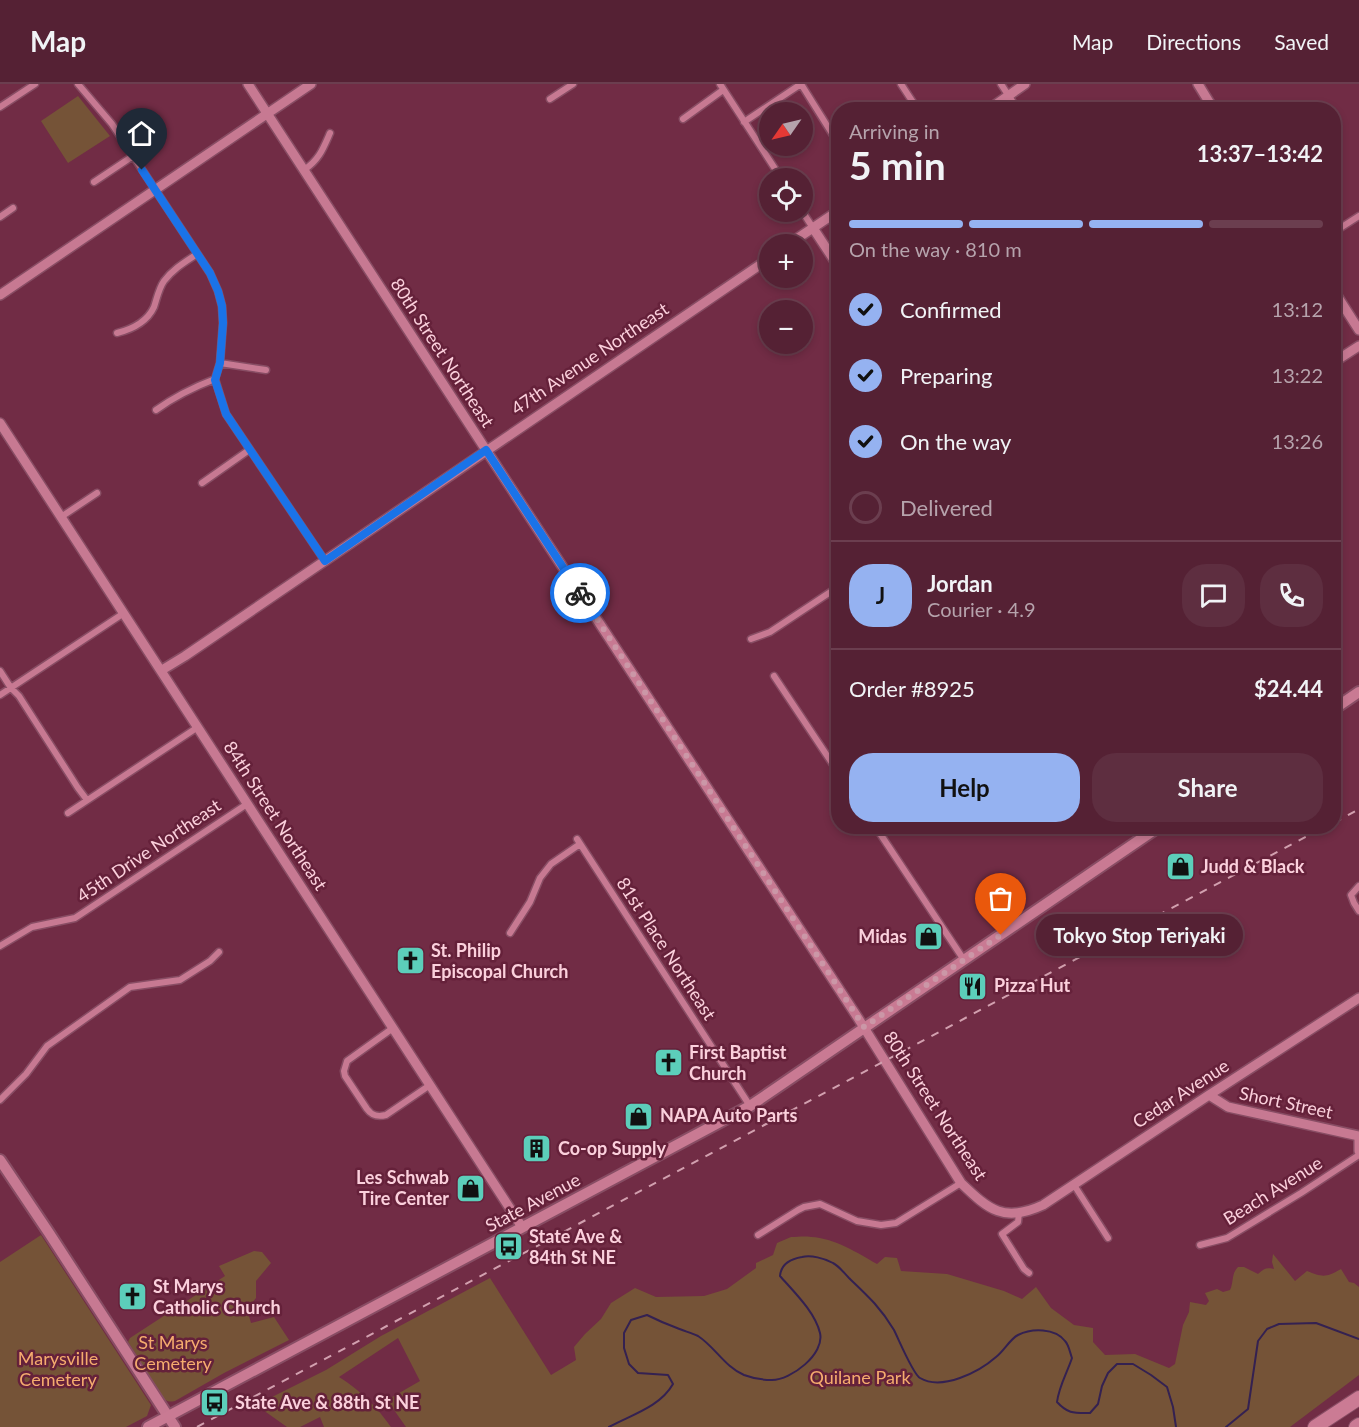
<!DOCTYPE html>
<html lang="en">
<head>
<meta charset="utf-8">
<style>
	:root { --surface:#552134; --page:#5e2e40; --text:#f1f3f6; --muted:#b6a3ac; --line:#6b3e4f; --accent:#95b2f1 }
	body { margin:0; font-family:Lato,sans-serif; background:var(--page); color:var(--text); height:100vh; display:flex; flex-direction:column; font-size:22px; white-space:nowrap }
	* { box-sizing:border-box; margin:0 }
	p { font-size:20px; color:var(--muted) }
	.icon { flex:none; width:33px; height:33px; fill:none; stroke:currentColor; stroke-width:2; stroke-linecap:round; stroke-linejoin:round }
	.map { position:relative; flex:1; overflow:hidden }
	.details { position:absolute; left:831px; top:18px; width:510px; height:732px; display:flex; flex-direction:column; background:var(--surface); border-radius:24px; box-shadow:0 3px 9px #0003,0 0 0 2px var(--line) }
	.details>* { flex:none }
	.needle { width:39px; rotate:236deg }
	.buttons { position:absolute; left:759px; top:18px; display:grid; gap:12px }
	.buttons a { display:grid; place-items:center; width:54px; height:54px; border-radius:50%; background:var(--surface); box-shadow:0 3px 9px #0003,0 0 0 2px var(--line); font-size:30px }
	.pin { position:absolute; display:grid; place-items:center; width:51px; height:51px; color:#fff; margin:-62px -26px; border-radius:50% 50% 50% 0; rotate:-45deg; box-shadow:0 0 6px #0007 }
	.pin .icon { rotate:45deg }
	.courier { position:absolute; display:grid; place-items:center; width:60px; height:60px; margin:-30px; border:4px solid #1a73e8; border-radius:50%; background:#fff; color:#222; box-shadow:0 2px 8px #0007 }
	.bubble { position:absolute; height:42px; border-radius:21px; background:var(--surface); box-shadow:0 3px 9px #0003,0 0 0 2px var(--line); font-size:20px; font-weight:700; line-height:42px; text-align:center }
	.summary em { font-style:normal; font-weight:700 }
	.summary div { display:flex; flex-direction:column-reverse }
	.summary { display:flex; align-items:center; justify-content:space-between; height:102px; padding:0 18px }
	h1 { font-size:39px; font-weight:700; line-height:45px }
	.bar { display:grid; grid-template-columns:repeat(4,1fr); gap:9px 6px; align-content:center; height:72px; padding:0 18px }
	.bar i { height:8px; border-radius:4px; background:var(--line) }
	.bar .selected { background:var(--accent) }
	.bar p { grid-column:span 4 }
	.line { display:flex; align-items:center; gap:15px; padding:0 18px; border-top:2px solid var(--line) }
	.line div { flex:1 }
	.round { display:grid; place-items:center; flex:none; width:63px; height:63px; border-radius:24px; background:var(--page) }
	ol { padding:0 18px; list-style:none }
	li { display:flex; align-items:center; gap:18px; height:66px }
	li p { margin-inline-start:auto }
	li .icon { padding:6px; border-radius:50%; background:var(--accent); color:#111; stroke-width:4 }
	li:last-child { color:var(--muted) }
	li i { width:33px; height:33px; border:3px solid var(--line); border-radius:50% }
	.primary-button { display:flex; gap:12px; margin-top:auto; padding:12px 18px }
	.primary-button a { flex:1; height:69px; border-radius:24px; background:var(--accent); color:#111; font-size:24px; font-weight:700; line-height:69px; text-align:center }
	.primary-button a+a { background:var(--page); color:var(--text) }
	header { display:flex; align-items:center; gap:36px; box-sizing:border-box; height:84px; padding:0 30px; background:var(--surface); border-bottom:2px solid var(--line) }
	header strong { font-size:28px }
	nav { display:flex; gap:33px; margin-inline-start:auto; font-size:21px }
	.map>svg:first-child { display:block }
	.green { fill:#755337 }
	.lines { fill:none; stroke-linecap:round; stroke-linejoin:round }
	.stream { stroke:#342151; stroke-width:2 }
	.minor-casing { stroke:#884d64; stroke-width:9 }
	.tertiary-casing { stroke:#884d64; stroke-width:12 }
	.secondary-casing { stroke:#884d64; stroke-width:14 }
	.primary-casing { stroke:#884d64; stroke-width:14 }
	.motorway-casing { stroke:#884d64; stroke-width:16 }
	.minor { stroke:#c77992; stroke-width:6 }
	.tertiary { stroke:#c77992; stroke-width:9 }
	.secondary { stroke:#c77992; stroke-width:10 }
	.primary { stroke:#c97a93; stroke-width:10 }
	.motorway { stroke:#cb7b94; stroke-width:14 }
	.rail { stroke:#d2a0af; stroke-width:2; stroke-dasharray:8 8; stroke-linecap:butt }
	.done { stroke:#cb97a7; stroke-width:6; stroke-dasharray:0 10.8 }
	.route { stroke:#1a73e8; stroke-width:8 }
	.labels { text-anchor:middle; stroke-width:5; stroke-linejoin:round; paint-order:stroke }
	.street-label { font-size:18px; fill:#fbd0dc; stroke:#65213a }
	.poi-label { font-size:18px; font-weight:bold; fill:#fbd0dc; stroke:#65213a; text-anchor:start }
	.park-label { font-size:18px; fill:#f5ac6e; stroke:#65213a }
</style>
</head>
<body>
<header>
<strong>Map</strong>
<nav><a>Map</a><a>Directions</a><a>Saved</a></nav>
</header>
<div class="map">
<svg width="1359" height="1343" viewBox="0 0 1359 1343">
	<rect width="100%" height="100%" fill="#712c45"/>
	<!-- green -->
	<path class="green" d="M78,12L110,52L68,79L41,37Z
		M41,1151L151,1321L147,1332L126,1343H0V1178Z
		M791,1153C798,1153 804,1152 811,1153C834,1154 858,1169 877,1180L885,1173L897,1174L901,1187L947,1190L1004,1207L1022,1215L1036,1203L1051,1224L1074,1241L1093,1244V1258L1105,1271L1135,1270L1169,1284L1175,1280L1183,1241L1189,1228L1190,1218L1206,1221L1209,1217L1205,1209L1217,1205L1223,1208L1230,1206C1234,1198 1231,1190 1238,1183H1244L1258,1190C1264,1185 1265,1183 1274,1185L1272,1178L1273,1170L1295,1197L1307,1187C1322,1193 1326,1194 1341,1185L1349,1198L1354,1199L1359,1203V1291L1290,1343H406L387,1316L420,1297L398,1254L339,1293C360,1306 377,1323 391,1343H324L320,1333L300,1343H287L256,1321L326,1286L381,1252L490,1194L551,1291L576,1276L574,1263L585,1250L601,1235L611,1219L635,1204L656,1213L704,1212L727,1205L756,1184V1179L773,1171L777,1159Z
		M254,1167L262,1168L271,1179L256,1197V1214L247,1225L251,1239L274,1233L289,1256L224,1289L175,1317C170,1318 168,1318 164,1315L128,1258L130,1254L225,1192L219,1182Z"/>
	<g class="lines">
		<!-- stream -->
		<path class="stream" d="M609,1343C631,1331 660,1323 673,1300L668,1291L638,1289L629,1280L624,1264V1249L631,1236L647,1231C657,1236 666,1240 677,1244C684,1247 692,1249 698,1252C715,1263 725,1283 744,1291C752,1294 764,1296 772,1296C791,1296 825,1270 820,1249C815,1228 794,1208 780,1192C781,1180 790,1175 802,1173C811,1171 824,1174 833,1179C839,1182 844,1189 849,1194C868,1212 881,1224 894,1246C899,1256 913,1290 920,1294C942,1307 979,1288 996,1273C1004,1267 1010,1255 1018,1251C1032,1244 1055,1244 1065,1257C1069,1261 1070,1269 1072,1274C1067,1289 1059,1302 1057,1318C1068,1330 1074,1329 1090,1329L1098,1320L1102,1302L1108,1289L1117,1280H1133L1151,1291L1167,1303L1173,1323L1176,1343
			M1226,1343L1248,1325L1258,1257L1267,1245L1279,1240L1316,1239L1359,1255"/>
		<defs>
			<path id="minor" d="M78,0L112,40L210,189L218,207L222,222L223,239L220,279L215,295L226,330L325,477
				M720,0L781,94
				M801,0L838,59
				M901,0L918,26
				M1001,0L1018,26
				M550,15L573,0
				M0,23L35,0
				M683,35L723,6
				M744,38L801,0
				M304,86C319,76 323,65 330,49
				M94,98L133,72
				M802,127L813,144
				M0,133L13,124
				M1334,148L1359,132
				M117,249C133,245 147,238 154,223C157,214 159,204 164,197C173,185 185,178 197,170
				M220,279L266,286
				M156,326C174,313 194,303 215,295
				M202,399L249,366
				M61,433L97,409
				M751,555L770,548L838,503
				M0,587L11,604L19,612L78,704L87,716
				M774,592L838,688
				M0,611L124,529
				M68,729L198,643
				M875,742L964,876
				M577,755L750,1022
				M1359,802L1351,811L1354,819L1359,827
				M510,849L530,818L540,794L551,780L580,760
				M0,862L32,843L75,834L247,720
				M393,944L347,977L344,987L345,992L367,1025C372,1032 378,1033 386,1031L430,1001
				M0,1016L26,990L47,962L130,903L180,896L210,877L219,868
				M1074,1101L1108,1154
				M1019,1129L1018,1138L1002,1150L1024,1185L1029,1189
				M758,1151L798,1126L804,1123L820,1120L857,1137L881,1141L896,1139L961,1099
				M1200,1161L1227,1154L1301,1109L1359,1071"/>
			<path id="tertiary" d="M248,0L486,366L858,934L961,1099C989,1126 1004,1139 1043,1121L1209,1011L1359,914
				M1198,0L1214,26
				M988,26L1025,0
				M813,144L838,182
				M789,160L838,127
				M1334,207L1359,246
				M0,211L311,0
				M1334,278L1359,262
				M0,339L522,1143
				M162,586L185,572L770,174
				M1209,1011L1228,1023L1359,1052
				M1359,1052V1067"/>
			<path id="secondary" d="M0,1076L49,1149L175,1343"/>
			<path id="primary" d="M1334,625L1359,608
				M148,1343L750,1022L1160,742"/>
			<path id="motorway" d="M1315,1343L1359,1314
				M1356,1343L1359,1341"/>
		</defs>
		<!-- minor casing -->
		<use href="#minor" class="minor-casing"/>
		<!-- tertiary casing -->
		<use href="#tertiary" class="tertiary-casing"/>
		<!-- secondary casing -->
		<use href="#secondary" class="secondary-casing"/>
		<!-- primary casing -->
		<use href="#primary" class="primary-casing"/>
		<!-- motorway casing -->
		<use href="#motorway" class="motorway-casing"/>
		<!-- minor -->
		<use href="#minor" class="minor"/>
		<!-- tertiary -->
		<use href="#tertiary" class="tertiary"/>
		<!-- secondary -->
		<use href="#secondary" class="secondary"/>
		<!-- primary -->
		<use href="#primary" class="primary"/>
		<!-- motorway -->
		<use href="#motorway" class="motorway"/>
		<!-- rail -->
		<path class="rail" d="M1334,739L1359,725
			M197,1343L1326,742"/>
	</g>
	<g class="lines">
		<!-- done -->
		<path class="done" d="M580,509L864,943L1001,851"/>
		<!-- route -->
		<path class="route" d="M142,86L210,189L218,207L222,222L223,239L220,279L215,296L226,330L325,477L486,366L580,509"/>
	</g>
	<!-- icons -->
	<defs>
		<symbol id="shop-square" viewBox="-11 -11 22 22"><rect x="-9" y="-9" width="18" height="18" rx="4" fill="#5cceba" stroke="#65213a"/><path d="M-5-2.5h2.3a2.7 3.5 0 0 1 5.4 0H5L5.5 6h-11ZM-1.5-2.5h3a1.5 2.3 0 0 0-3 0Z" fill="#111"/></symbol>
		<symbol id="church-square" viewBox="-11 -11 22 22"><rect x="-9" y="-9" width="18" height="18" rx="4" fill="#5cceba" stroke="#65213a"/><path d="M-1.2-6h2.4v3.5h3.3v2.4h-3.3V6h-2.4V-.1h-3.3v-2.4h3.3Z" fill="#111"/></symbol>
		<symbol id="restaurant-square" viewBox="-11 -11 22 22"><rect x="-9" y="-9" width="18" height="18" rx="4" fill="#5cceba" stroke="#65213a"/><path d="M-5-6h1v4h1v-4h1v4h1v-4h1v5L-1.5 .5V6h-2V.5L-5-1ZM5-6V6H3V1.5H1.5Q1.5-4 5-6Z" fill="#111"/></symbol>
		<symbol id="building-square" viewBox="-11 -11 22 22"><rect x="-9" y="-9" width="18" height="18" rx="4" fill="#5cceba" stroke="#65213a"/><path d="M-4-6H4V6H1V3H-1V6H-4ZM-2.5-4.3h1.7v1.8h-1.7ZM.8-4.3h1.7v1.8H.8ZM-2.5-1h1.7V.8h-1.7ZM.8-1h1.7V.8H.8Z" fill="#111"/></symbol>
		<symbol id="bus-square" viewBox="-11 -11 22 22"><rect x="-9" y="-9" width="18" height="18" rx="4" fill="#5cceba" stroke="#65213a"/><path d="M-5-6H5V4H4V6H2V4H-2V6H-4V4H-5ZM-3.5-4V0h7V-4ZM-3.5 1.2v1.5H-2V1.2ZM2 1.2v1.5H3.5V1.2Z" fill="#111"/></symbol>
	</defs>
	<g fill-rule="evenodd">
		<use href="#shop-square" x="1164" y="766" width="33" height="33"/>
		<use href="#shop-square" x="912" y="836" width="33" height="33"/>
		<use href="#church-square" x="394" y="860" width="33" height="33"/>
		<use href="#restaurant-square" x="956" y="886" width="33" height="33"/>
		<use href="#church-square" x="652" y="962" width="33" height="33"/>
		<use href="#shop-square" x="622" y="1016" width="33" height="33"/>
		<use href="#building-square" x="520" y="1048" width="33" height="33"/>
		<use href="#shop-square" x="454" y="1088" width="33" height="33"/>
		<use href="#bus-square" x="492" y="1146" width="33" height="33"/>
		<use href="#church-square" x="116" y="1196" width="33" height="33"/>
		<use href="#bus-square" x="198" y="1302" width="33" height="33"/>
	</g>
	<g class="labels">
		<!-- street labels -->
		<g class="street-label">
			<text transform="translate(442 269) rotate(57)" y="6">80th Street Northeast</text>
			<text transform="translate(590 275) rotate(-34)" y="6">47th Avenue Northeast</text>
			<text transform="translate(275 732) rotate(57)" y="6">84th Street Northeast</text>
			<text transform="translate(149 767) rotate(-34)" y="6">45th Drive Northeast</text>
			<text transform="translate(666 865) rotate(57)" y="6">81st Place Northeast</text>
			<text transform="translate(1181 1010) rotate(-33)" y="6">Cedar Avenue</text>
			<text transform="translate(1286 1019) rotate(12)" y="6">Short Street</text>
			<text transform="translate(935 1022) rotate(57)" y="6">80th Street Northeast</text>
			<text transform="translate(1273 1107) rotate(-32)" y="6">Beach Avenue</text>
			<text transform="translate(533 1119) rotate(-28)" y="6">State Avenue</text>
		</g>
		<!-- poi labels -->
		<g class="poi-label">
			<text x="1201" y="789">Judd &amp; Black</text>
			<text x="907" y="859" text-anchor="end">Midas</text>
			<text x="431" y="873">St. Philip<tspan x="431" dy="21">Episcopal Church</tspan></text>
			<text x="994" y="908">Pizza Hut</text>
			<text x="689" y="975">First Baptist<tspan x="689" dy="21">Church</tspan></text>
			<text x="660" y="1038">NAPA Auto Parts</text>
			<text x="558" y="1071">Co-op Supply</text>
			<text x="449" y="1100" text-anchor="end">Les Schwab<tspan x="449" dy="21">Tire Center</tspan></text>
			<text x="529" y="1159">State Ave &amp;<tspan x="529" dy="21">84th St NE</tspan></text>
			<text x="153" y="1209">St Marys<tspan x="153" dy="21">Catholic Church</tspan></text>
			<text x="235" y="1325">State Ave &amp; 88th St NE</text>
		</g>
		<!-- park labels -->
		<g class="park-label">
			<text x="173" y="1265">St Marys<tspan x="173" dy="21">Cemetery</tspan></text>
			<text x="58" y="1281">Marysville<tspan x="58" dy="21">Cemetery</tspan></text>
			<text x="860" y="1300">Quilane Park</text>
		</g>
	</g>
</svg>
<div class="buttons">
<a><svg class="needle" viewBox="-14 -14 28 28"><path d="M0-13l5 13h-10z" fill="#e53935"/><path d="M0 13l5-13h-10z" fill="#b6a3ac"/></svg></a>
<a><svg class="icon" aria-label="locate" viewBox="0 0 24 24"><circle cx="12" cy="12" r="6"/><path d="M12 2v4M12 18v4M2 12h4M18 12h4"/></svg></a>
<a>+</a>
<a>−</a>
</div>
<div class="pin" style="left:1001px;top:851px;background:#ea580c"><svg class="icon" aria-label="bag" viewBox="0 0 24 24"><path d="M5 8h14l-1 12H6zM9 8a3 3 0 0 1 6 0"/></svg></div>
<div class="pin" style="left:142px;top:86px;background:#1f2937"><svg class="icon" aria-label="home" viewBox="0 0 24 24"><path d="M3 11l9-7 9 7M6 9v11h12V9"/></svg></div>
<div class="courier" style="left:580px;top:509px"><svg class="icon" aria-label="bike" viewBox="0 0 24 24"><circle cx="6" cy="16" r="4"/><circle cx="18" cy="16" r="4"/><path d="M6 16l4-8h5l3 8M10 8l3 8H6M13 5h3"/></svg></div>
<div class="bubble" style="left:1036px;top:830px;width:207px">Tokyo Stop Teriyaki</div>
<section class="details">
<div class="summary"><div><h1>5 min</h1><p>Arriving in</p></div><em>13:37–13:42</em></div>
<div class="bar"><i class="selected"></i><i class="selected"></i><i class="selected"></i><i></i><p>On the way · 810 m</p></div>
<ol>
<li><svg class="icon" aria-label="check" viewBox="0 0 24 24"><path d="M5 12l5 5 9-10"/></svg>Confirmed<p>13:12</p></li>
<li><svg class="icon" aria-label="check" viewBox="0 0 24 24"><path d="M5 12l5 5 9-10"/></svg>Preparing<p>13:22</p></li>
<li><svg class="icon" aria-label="check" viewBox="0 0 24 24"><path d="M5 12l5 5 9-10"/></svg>On the way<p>13:26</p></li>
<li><i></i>Delivered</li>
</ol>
<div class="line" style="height:108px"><b class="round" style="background:var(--accent);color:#111">J</b><div><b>Jordan</b><p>Courier · 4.9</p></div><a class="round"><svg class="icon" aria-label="chat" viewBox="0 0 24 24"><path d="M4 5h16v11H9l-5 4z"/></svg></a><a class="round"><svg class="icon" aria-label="phone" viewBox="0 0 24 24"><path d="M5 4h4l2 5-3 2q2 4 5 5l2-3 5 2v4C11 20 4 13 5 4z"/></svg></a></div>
<div class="line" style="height:78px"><div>Order #8925</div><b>$24.44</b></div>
<div class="primary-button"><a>Help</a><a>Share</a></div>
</section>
</div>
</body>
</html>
